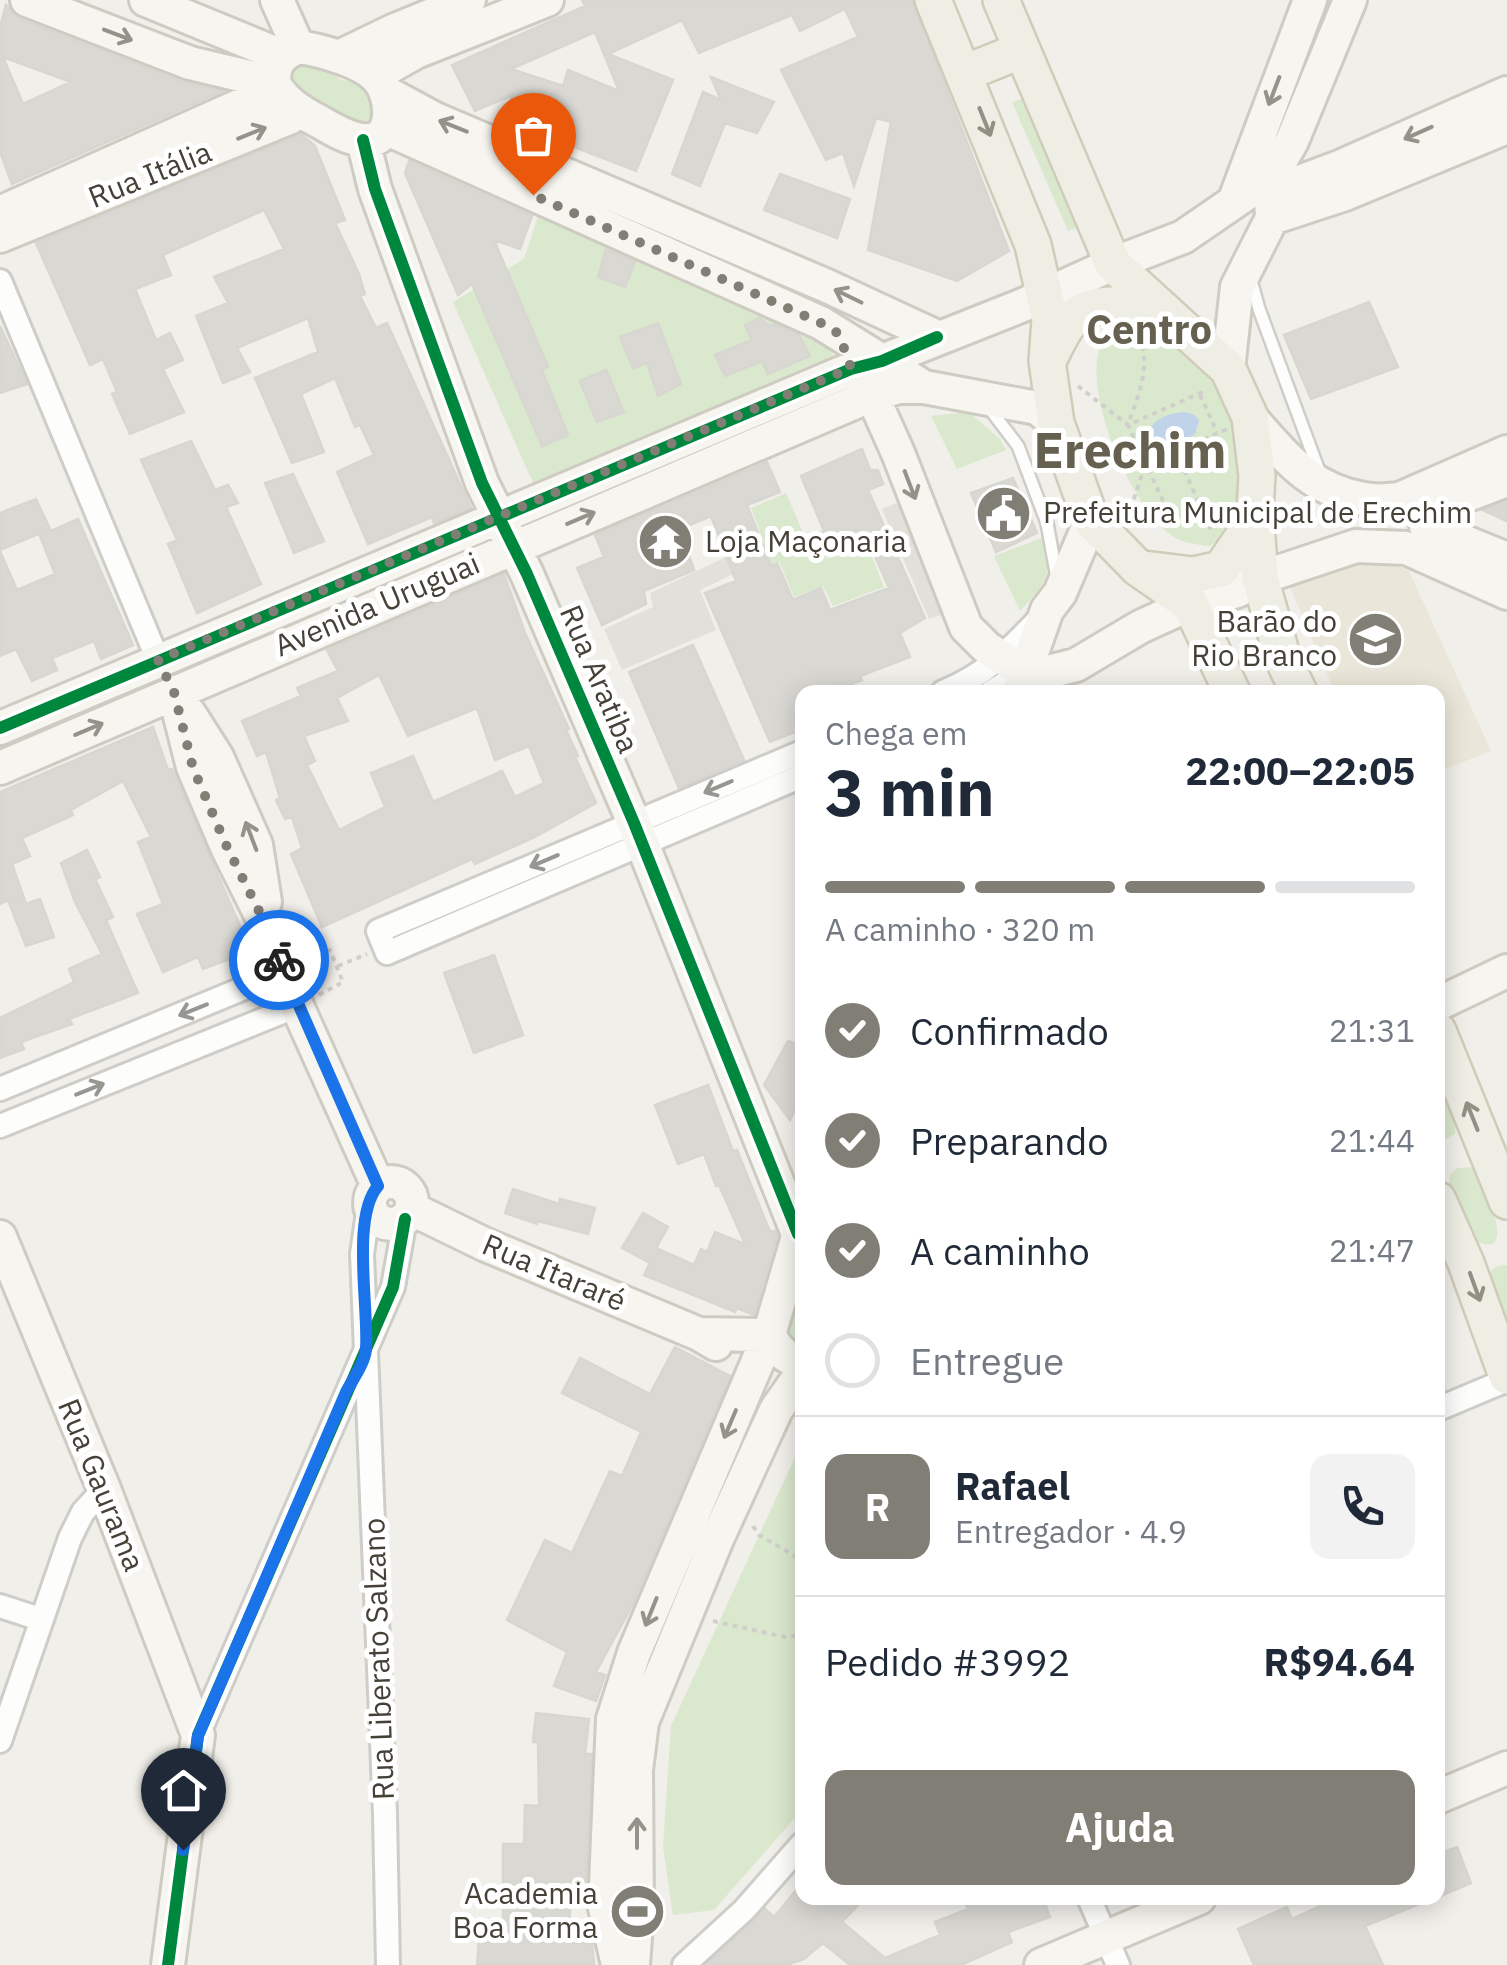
<!DOCTYPE html>
<html lang="pt">
<head>
<meta charset="utf-8">
<style>
	:root { --surface:#fff; --page:#f2f2f3; --text:#1f2937; --muted:#747a83; --line:#e0e1e3; --accent:#817e76 }
	body { margin:0; font-family:"IBM Plex Sans",sans-serif; background:var(--page); color:var(--text); height:100vh; display:flex; flex-direction:column; font-size:38px; white-space:nowrap }
	* { box-sizing:border-box; margin:0 }
	p { font-size:32px; color:var(--muted) }
	.icon { flex:none; width:55px; height:55px; fill:none; stroke:currentColor; stroke-width:2; stroke-linecap:round; stroke-linejoin:round }
	.map { position:relative; flex:1; overflow:hidden }
	.side { position:absolute; left:795px; top:685px; width:650px; height:1220px; display:flex; flex-direction:column; background:var(--surface); border-radius:20px; box-shadow:0 5px 25px #0003 }
	.side>* { flex:none }
	.pin { position:absolute; display:grid; place-items:center; width:85px; height:85px; color:#fff; margin:-102px -42px; border-radius:50% 50% 50% 0; rotate:-45deg; box-shadow:0 0 10px #0007 }
	.pin .icon { rotate:45deg }
	.courier { position:absolute; display:grid; place-items:center; width:100px; height:100px; margin:-50px; border:8px solid #1a73e8; border-radius:50%; background:#fff; color:#222; box-shadow:0 2px 12px #0007 }
	.headline em { font-style:normal; font-weight:700 }
	.headline div { display:flex; flex-direction:column-reverse }
	.headline { display:flex; align-items:center; justify-content:space-between; height:170px; padding:0 30px }
	h1 { font-size:65px; font-weight:700; line-height:75px }
	.bar { display:grid; grid-template-columns:repeat(4,1fr); gap:15px 10px; align-content:center; height:120px; padding:0 30px }
	.bar i { height:12px; border-radius:8px; background:var(--line) }
	.bar .current { background:var(--accent) }
	.bar p { grid-column:span 4 }
	.line { display:flex; align-items:center; gap:25px; padding:0 30px; border-top:2px solid var(--line) }
	.line div { flex:1 }
	.round { display:grid; place-items:center; flex:none; width:105px; height:105px; border-radius:20px; background:var(--page) }
	ol { padding:0 30px; list-style:none }
	li { display:flex; align-items:center; gap:30px; height:110px }
	li p { margin-inline-start:auto }
	li .icon { padding:10px; border-radius:50%; background:var(--accent); color:#fff; stroke-width:4 }
	li:last-child { color:var(--muted) }
	li i { width:55px; height:55px; border:5px solid var(--line); border-radius:50% }
	.cta { display:flex; gap:20px; margin-top:auto; padding:20px 30px }
	.cta a { flex:1; height:115px; border-radius:20px; background:var(--accent); color:#fff; font-size:40px; font-weight:700; line-height:115px; text-align:center }
	.map>svg:first-child { display:block }
	.education { fill:#eae7da }
	.green { fill:#dae8cd }
	.parking { fill:#e1e0db }
	.water { fill:#c0d3e9 }
	.building { fill:#d9d8d3; stroke:#d8d6d0; stroke-width:2.5; fill-rule:evenodd }
	.lines { fill:none; stroke-linecap:round; stroke-linejoin:round }
	.lane-casing { stroke:#cecdc8; stroke-width:16 }
	.street-casing { stroke:#cecdc8; stroke-width:28 }
	.secondary-casing { stroke:#ceccc2; stroke-width:38 }
	.primary-casing { stroke:#d0ccba; stroke-width:40 }
	.path { stroke:#d1cfcb; stroke-width:4; stroke-dasharray:5 5; stroke-linecap:butt }
	.lane { stroke:#fdfdfc; stroke-width:11 }
	.street { stroke:#fdfdfc; stroke-width:22 }
	.secondary { stroke:#f6f5ef; stroke-width:32 }
	.primary { stroke:#efeee5; stroke-width:35 }
	.cycleway-casing { stroke:#fff; stroke-width:19 }
	.cycleway { stroke:#00873e; stroke-width:12 }
	.oneway { stroke:#95928a }
	.oneway2 { stroke:#928f85 }
	.oneway3 { stroke:#989690 }
	.done { stroke:#817e76; stroke-width:10; stroke-dasharray:0 18 }
	.route { stroke:#1a73e8; stroke-width:12 }
	.labels { text-anchor:middle; stroke-width:10; stroke-linejoin:round; paint-order:stroke }
	.street-label { font-size:30px; fill:#454137; stroke:#fff }
	.poi-label { font-size:30px; fill:#454137; stroke:#fff; text-anchor:start }
	.district-label { font-size:40px; font-weight:bold; fill:#666050; stroke:#fff }
	.town-label { font-size:50px; font-weight:bold; fill:#666050; stroke:#fff }
</style>
</head>
<body>
<div class="map">
<svg width="1507" height="1965" viewBox="0 0 1507 1965">
	<rect width="100%" height="100%" fill="#f0efea"/>
	<!-- education -->
	<path class="education" d="M1367,558L1390,561L1409,571L1491,751L1438,772V692H1335L1289,585Z"/>
	<!-- green -->
	<path class="green" d="M313,60L341,80L367,85L382,103L366,133L297,90C289,80 290,74 297,63Z
		M1035,95L1088,223L1068,231L1012,102Z
		M540,210L817,333L836,359L533,483L453,302L524,259Z
		M1147,317C1167,333 1189,349 1207,367C1248,407 1244,469 1244,521L1210,546C1193,544 1180,543 1167,532C1130,502 1074,379 1106,336C1115,323 1133,319 1147,317Z
		M969,412L1000,439L1006,450L957,469L931,416Z
		M786,493L804,535L815,532L827,559L867,545L884,587L833,606L823,586L794,597L779,561L754,569L747,551L764,543L751,508Z
		M1042,538C1057,572 1043,586 1020,611L994,556Z
		M1438,1076L1455,1123V1134L1442,1141L1438,1139Z
		M1474,1167L1480,1173C1485,1187 1507,1238 1492,1244C1488,1245 1481,1244 1477,1241C1467,1231 1456,1198 1449,1184L1450,1175L1457,1168Z
		M1507,1265V1319L1489,1282L1490,1272L1497,1266Z
		M802,1266V1344L785,1332Z
		M802,1442V1810L714,1910L673,1915L663,1847L671,1726Z"/>
	<!-- parking -->
	<path class="parking" d="M909,498L955,610L929,619L882,509Z
		M743,549L750,566L700,590L716,630L622,670L604,629L653,607L650,593Z"/>
	<!-- water -->
	<path class="water" d="M1185,412L1195,415L1199,421L1195,434L1174,446L1151,443L1147,433C1155,418 1169,413 1185,412Z"/>
	<!-- building -->
	<path class="building" d="M582,0H912L1009,251L957,281L868,250L891,122L876,118L854,186L843,153L826,160L781,70L858,37L845,9L800,31L792,15L699,53L682,20L608,54L673,80L636,171L502,119L513,95L475,111L452,65L585,6ZM595,32L619,91L568,70L563,86L511,69Z
		M6,5L20,19L183,82L223,91L12,184L0,152V27ZM3,57L71,82L23,104Z
		M711,77L774,102L757,133L725,123L700,186L672,174L703,92L721,100Z
		M301,134L315,146L345,220L335,223L359,274L365,294L360,296L376,328L387,323L471,508L434,523L432,517L368,544L337,472L374,455L360,425L355,427L335,378L301,394L324,452L292,463L255,378L318,352L308,318L237,348L250,372L223,383L196,316L228,303L214,277L284,249L264,210L163,255L171,275L135,289L156,340L170,333L183,360L163,369L184,412L130,434L112,394L117,392L103,359L90,365L36,243Z
		M409,161L532,216L520,249L494,240L548,367L542,370L568,435L542,446L472,284L458,295L405,173Z
		M780,174L850,199L837,238L764,210Z
		M606,249L635,262L625,287L598,277Z
		M1369,302L1398,367L1311,399L1284,335Z
		M760,318L769,326L774,324L799,335L810,356L768,374L762,361L725,376L715,355L752,340L745,325Z
		M658,323L681,384L658,396L647,363L633,368L620,337Z
		M0,326L27,384L0,393Z
		M606,370L624,412L597,422L580,381Z
		M191,441L215,490L228,485L238,503L226,507L261,584L197,613L168,544L177,540L141,460Z
		M862,449L870,470H878L883,484L868,490L925,618L900,633L910,657L860,676L862,680L831,692H802V705L793,709L802,729L770,742L705,593L736,581L711,516L680,529L694,570L644,591L646,604L602,625L577,568L604,557L595,535L767,462L780,492L747,505L771,566L777,563L793,600L821,588L830,610L889,588L868,540L828,556L820,532L824,531L801,476Z
		M293,474L324,541L294,553L265,483Z
		M1013,478L1037,533L996,552L971,493Z
		M36,499L50,529L0,550V513Z
		M1507,501V521L1483,510Z
		M78,519L133,645L101,659L94,641L52,658L57,670L32,681L16,649L0,656V551L17,590L55,574L40,536Z
		M504,574L525,633L569,729L566,730L578,756L575,757L596,803L535,837L475,864L472,859L322,927L291,854L302,848L292,817L285,819L276,800L280,798L266,752L257,756L242,721L301,696L297,688L338,671L327,650ZM379,675L408,736L477,708L495,760L529,746L544,783L515,797L502,771L433,802L413,756L371,773L385,807L339,830L307,765L315,761L304,736L348,721L337,698Z
		M693,645L744,760L679,788L629,672Z
		M153,727L168,770L172,769L174,774L251,951L203,969L198,957L163,972L137,914L163,904L138,842L151,837L123,781L71,810L73,815L22,838L30,856L12,864L26,904L40,899L54,937L26,946L8,900L0,904V792Z
		M87,850L100,877L95,879L113,917L106,920L138,993L69,1019L72,1024L21,1042L24,1049L0,1058V1018L74,982L69,969L102,954L75,902L61,863Z
		M494,955L523,1035L474,1053L444,973Z
		M788,1041L802,1046V1095L790,1120L764,1085Z
		M708,1085L733,1151L737,1150L770,1232L775,1231L777,1236L754,1315L737,1308L735,1312L644,1275L650,1263L622,1248L643,1213L668,1227L656,1248L694,1265L701,1249L707,1252L715,1232L745,1244L719,1185L716,1186L704,1154L678,1164L655,1105Z
		M513,1189L559,1204L560,1199L595,1208L588,1234L538,1221L537,1224L505,1213Z
		M675,1347L730,1376L633,1604L596,1672L605,1675L596,1701L554,1686L567,1652L507,1620L545,1540L572,1553L610,1471L622,1476L641,1432L562,1393L580,1358L650,1394Z
		M536,1713L589,1719L585,1754H592L586,1883L571,1882L569,1942L592,1943L594,1965H477L479,1938L503,1939V1844H524L525,1805L539,1806L538,1742H533Z
		M1457,1847L1471,1883L1438,1897V1854Z
		M802,1883V1898H865L842,1922L885,1958L940,1935L935,1922L968,1909L966,1905L986,1898H1043L1050,1917L1008,1932L1012,1942L961,1965H850L823,1943L804,1959L787,1965H706L765,1909L774,1917Z
		M1338,1898H1434L1365,1926L1383,1965H1254L1238,1929L1287,1907L1292,1919Z"/>
	<g class="lines">
		<defs>
			<path id="lane" d="M1250,277L1259,309L1319,471
				M986,404L1018,446L1047,523L1057,578"/>
			<path id="street" d="M0,281L158,660
				M943,692C983,676 1009,651 1038,620
				M991,692L1024,672
				M802,752L378,931L387,953L802,776
				M0,1089L283,972
				M0,1126L297,1006
				M369,1205L362,1254L385,1814L388,1965
				M1438,1409L1507,1380
				M0,1606L40,1619
				M198,1735L393,1287L405,1219
				M0,1741L70,1538L83,1512L104,1489
				M1089,1898L1118,1965
				M684,1965L744,1910L802,1844"/>
			<path id="secondary" d="M27,0L190,63L274,83
				M146,0L282,56
				M277,0L298,47
				M298,47C320,50 361,61 376,77C394,94 397,145 362,140C347,138 332,129 320,122C301,112 283,101 274,83C274,62 280,56 298,47Z
				M339,57L395,30L469,0
				M375,75L416,52L547,0
				M387,93L435,119L827,286L937,337
				M387,129L821,323L924,387L1037,408L1056,423
				M363,140L375,189L482,483L527,574L634,823L798,1234
				M1265,188L1292,141L1350,0
				M1234,202L1310,0
				M2,212L277,89
				M1272,218L1345,194L1507,127
				M0,236L289,118L298,111
				M1228,369L1237,287L1272,218L1271,198
				M859,379L872,395L898,453L966,627L987,648L1024,672
				M1250,417C1285,456 1309,490 1364,499C1395,505 1391,490 1423,512
				M1402,498L1507,452
				M1423,512L1507,480
				M1426,526L1507,559
				M1024,672L1044,673L1076,665L1140,627L1190,604L1237,591L1260,578L1356,546L1406,548L1507,593
				M1019,690L1047,610L1060,593L1091,520
				M174,692L193,767L227,847L269,931L297,1006L378,1186
				M189,713L217,757L256,845L265,902
				M0,728L851,369L882,361L1023,305L1113,264L1183,237L1250,191L1265,188L1270,193L1342,166L1507,93
				M0,768L872,395L899,387H924
				M1438,1004L1507,971
				M370 1203a21 21 0 1 1 42 0a21 21 0 1 1-42 0Z
				M412,1209L486,1245L699,1334L716,1344
				M802,1223L769,1335C777,1349 785,1359 802,1362
				M0,1237L104,1489L198,1735L168,1965
				M1438,1797L1507,1768
				M618,1965L605,1908L613,1719L634,1653L769,1335L699,1334
				M633,1965L637,1911L636,1770L642,1722L717,1539L776,1410L802,1373
				M1041,1965L1199,1898"/>
			<path id="primary" d="M933,0L1033,245L1050,320L1047,361L1056,423L1091,520L1138,568L1190,604L1232,692
				M1001,0L1113,264L1228,369L1250,417L1257,476L1255,510L1260,578L1283,659L1299,692
				M965,73L1022,50
				M1049,359C1055,347 1061,333 1069,323C1094,293 1137,308 1169,316
				M1144,569L1193,575L1221,569L1245,534L1254,513
				M1438,1031L1507,1201
				M1438,1200L1466,1263L1507,1376"/>
		</defs>
		<!-- lane casing -->
		<use href="#lane" class="lane-casing"/>
		<!-- street casing -->
		<use href="#street" class="street-casing"/>
		<!-- secondary casing -->
		<use href="#secondary" class="secondary-casing"/>
		<!-- primary casing -->
		<use href="#primary" class="primary-casing"/>
		<!-- path -->
		<path class="path" d="M1138,337C1153,363 1137,399 1128,425L1164,503
			M1078,386L1128,425L1207,390
			M1200,395L1217,432
			M1176,452L1213,534
			M1119,510L1132,505L1145,465L1227,429
			M309,960L330,950L343,982L319,995
			M338,966L367,954
			M753,1526L759,1535L802,1560
			M713,1621L785,1637L802,1635"/>
		<!-- lane -->
		<use href="#lane" class="lane"/>
		<!-- street -->
		<use href="#street" class="street"/>
		<!-- secondary -->
		<use href="#secondary" class="secondary"/>
		<!-- primary -->
		<use href="#primary" class="primary"/>
		<defs>
			<path id="cycleway" d="M363,140L375,189L482,483L527,574L634,823L798,1234
				M0,728L851,369L882,361L937,337
				M168,1965L198,1735L393,1287L405,1219"/>
		</defs>
		<!-- cycleway casing -->
		<use href="#cycleway" class="cycleway-casing"/>
		<!-- cycleway -->
		<use href="#cycleway" class="cycleway"/>
	</g>
	<!-- one-way arrows -->
	<defs><path id="oneway-shaft" d="M-6 0H5M1.5-3L5.5 0L1.5 3" fill="none" stroke-width="1.6" stroke-linecap="round" stroke-linejoin="round" transform="scale(2.5)"/></defs>
	<g class="oneway">
		<use href="#oneway-shaft" transform="translate(118 35) rotate(21)"/>
		<use href="#oneway-shaft" transform="translate(1274 91) rotate(111)"/>
		<use href="#oneway-shaft" transform="translate(453 126) rotate(-158)"/>
		<use href="#oneway-shaft" transform="translate(252 133) rotate(-22)"/>
		<use href="#oneway-shaft" transform="translate(1418 133) rotate(156)"/>
		<use href="#oneway-shaft" transform="translate(848 296) rotate(-154)"/>
		<use href="#oneway-shaft" transform="translate(910 485) rotate(69)"/>
		<use href="#oneway-shaft" transform="translate(581 518) rotate(-23)"/>
		<use href="#oneway-shaft" transform="translate(89 729) rotate(-23)"/>
		<use href="#oneway-shaft" transform="translate(251 836) rotate(-111)"/>
		<use href="#oneway-shaft" transform="translate(730 1424) rotate(113)"/>
		<use href="#oneway-shaft" transform="translate(651 1612) rotate(112)"/>
		<use href="#oneway-shaft" transform="translate(637 1833) rotate(-90)"/>
	</g>
	<g class="oneway2">
		<use href="#oneway-shaft" transform="translate(985 122) rotate(68)"/>
		<use href="#oneway-shaft" transform="translate(1472 1116) rotate(-112)"/>
		<use href="#oneway-shaft" transform="translate(1475 1287) rotate(70)"/>
	</g>
	<g class="oneway3">
		<use href="#oneway-shaft" transform="translate(718 787) rotate(157)"/>
		<use href="#oneway-shaft" transform="translate(544 861) rotate(157)"/>
		<use href="#oneway-shaft" transform="translate(193 1010) rotate(158)"/>
		<use href="#oneway-shaft" transform="translate(90 1089) rotate(-22)"/>
	</g>
	<g class="lines">
		<!-- done -->
		<path class="done" d="M279,960L269,931L227,847L193,768L174,692L158,660L851,368L839,334L821,323L533,195"/>
		<!-- route -->
		<path class="route" d="M183,1850L198,1736L346,1392C353,1379 365,1363 366,1349C369,1309 351,1217 378,1186L279,960"/>
	</g>
	<!-- icons -->
	<defs>
		<symbol id="civic-disc" viewBox="-11 -11 22 22"><circle r="9.5" fill="#817e76" stroke="#fff"/><path d="M-.6-6.5H3V-4.5H.6V-3L4-1V1h2V6H-6V1h2V-1L-.6-3ZM-1.2 2.5V6h2.4V2.5Z" fill="#fff"/></symbol>
		<symbol id="temple-disc" viewBox="-11 -11 22 22"><circle r="9.5" fill="#817e76" stroke="#fff"/><path d="M0-6L5-2H3V0L6.5 2.5H4V6H1.5V3h-3V6H-4V2.5H-6.5L-3 0V-2H-5Z" fill="#fff"/></symbol>
		<symbol id="school-disc" viewBox="-11 -11 22 22"><circle r="9.5" fill="#817e76" stroke="#fff"/><path d="M0-5L7-2L0 1L-7-2ZM-4 1L0 2.5L4 1V4Q0 6-4 4Z" fill="#fff"/></symbol>
		<symbol id="stadium-disc" viewBox="-11 -11 22 22"><circle r="9.5" fill="#817e76" stroke="#fff"/><path d="M0-5a6.5 5 0 1 0 0 10a6.5 5 0 1 0 0-10ZM-3.5-1.8h7v3.6h-7Z" fill="#fff"/></symbol>
	</defs>
	<g fill-rule="evenodd">
		<use href="#civic-disc" x="972" y="482" width="63" height="63"/>
		<use href="#temple-disc" x="634" y="510" width="63" height="63"/>
		<use href="#school-disc" x="1344" y="608" width="63" height="63"/>
		<use href="#stadium-disc" x="606" y="1880" width="63" height="63"/>
	</g>
	<g class="labels">
		<!-- street labels -->
		<g class="street-label">
			<text transform="translate(150 175) rotate(-22)" y="10">Rua Itália</text>
			<text transform="translate(377 605) rotate(-23)" y="10">Avenida Uruguai</text>
			<text transform="translate(599 679) rotate(67)" y="10">Rua Aratiba</text>
			<text transform="translate(554 1273) rotate(23)" y="10">Rua Itararé</text>
			<text transform="translate(101 1485) rotate(68)" y="10">Rua Gaurama</text>
			<text transform="translate(379 1659) rotate(-92)" y="10">Rua Liberato Salzano</text>
		</g>
		<!-- poi labels -->
		<g class="poi-label">
			<text x="1043" y="523">Prefeitura Municipal de Erechim</text>
			<text x="705" y="552">Loja Maçonaria</text>
			<text x="1337" y="632" text-anchor="end">Barão do<tspan x="1337" dy="34">Rio Branco</tspan></text>
			<text x="598" y="1904" text-anchor="end">Academia<tspan x="598" dy="34">Boa Forma</tspan></text>
		</g>
		<!-- district labels -->
		<g class="district-label">
			<text x="1149" y="344">Centro</text>
		</g>
		<!-- town labels -->
		<g class="town-label">
			<text x="1130" y="468">Erechim</text>
		</g>
	</g>
</svg>
<div class="pin" style="left:533px;top:195px;background:#ea580c"><svg class="icon" aria-label="bag" viewBox="0 0 24 24"><path d="M5 8h14l-1 12H6zM9 8a3 3 0 0 1 6 0"/></svg></div>
<div class="pin" style="left:183px;top:1850px;background:#1f2937"><svg class="icon" aria-label="home" viewBox="0 0 24 24"><path d="M3 11l9-7 9 7M6 9v11h12V9"/></svg></div>
<div class="courier" style="left:279px;top:960px"><svg class="icon" aria-label="bike" viewBox="0 0 24 24"><circle cx="6" cy="16" r="4"/><circle cx="18" cy="16" r="4"/><path d="M6 16l4-8h5l3 8M10 8l3 8H6M13 5h3"/></svg></div>
<section class="side">
<div class="headline"><div><h1>3 min</h1><p>Chega em</p></div><em>22:00–22:05</em></div>
<div class="bar"><i class="current"></i><i class="current"></i><i class="current"></i><i></i><p>A caminho · 320 m</p></div>
<ol>
<li><svg class="icon" aria-label="check" viewBox="0 0 24 24"><path d="M5 12l5 5 9-10"/></svg>Confirmado<p>21:31</p></li>
<li><svg class="icon" aria-label="check" viewBox="0 0 24 24"><path d="M5 12l5 5 9-10"/></svg>Preparando<p>21:44</p></li>
<li><svg class="icon" aria-label="check" viewBox="0 0 24 24"><path d="M5 12l5 5 9-10"/></svg>A caminho<p>21:47</p></li>
<li><i></i>Entregue</li>
</ol>
<div class="line" style="height:180px"><b class="round" style="background:var(--accent);color:#fff">R</b><div><b>Rafael</b><p>Entregador · 4.9</p></div><a class="round"><svg class="icon" aria-label="phone" viewBox="0 0 24 24"><path d="M5 4h4l2 5-3 2q2 4 5 5l2-3 5 2v4C11 20 4 13 5 4z"/></svg></a></div>
<div class="line" style="height:130px"><div>Pedido #3992</div><b>R$94.64</b></div>
<div class="cta"><a>Ajuda</a></div>
</section>
</div>
</body>
</html>
